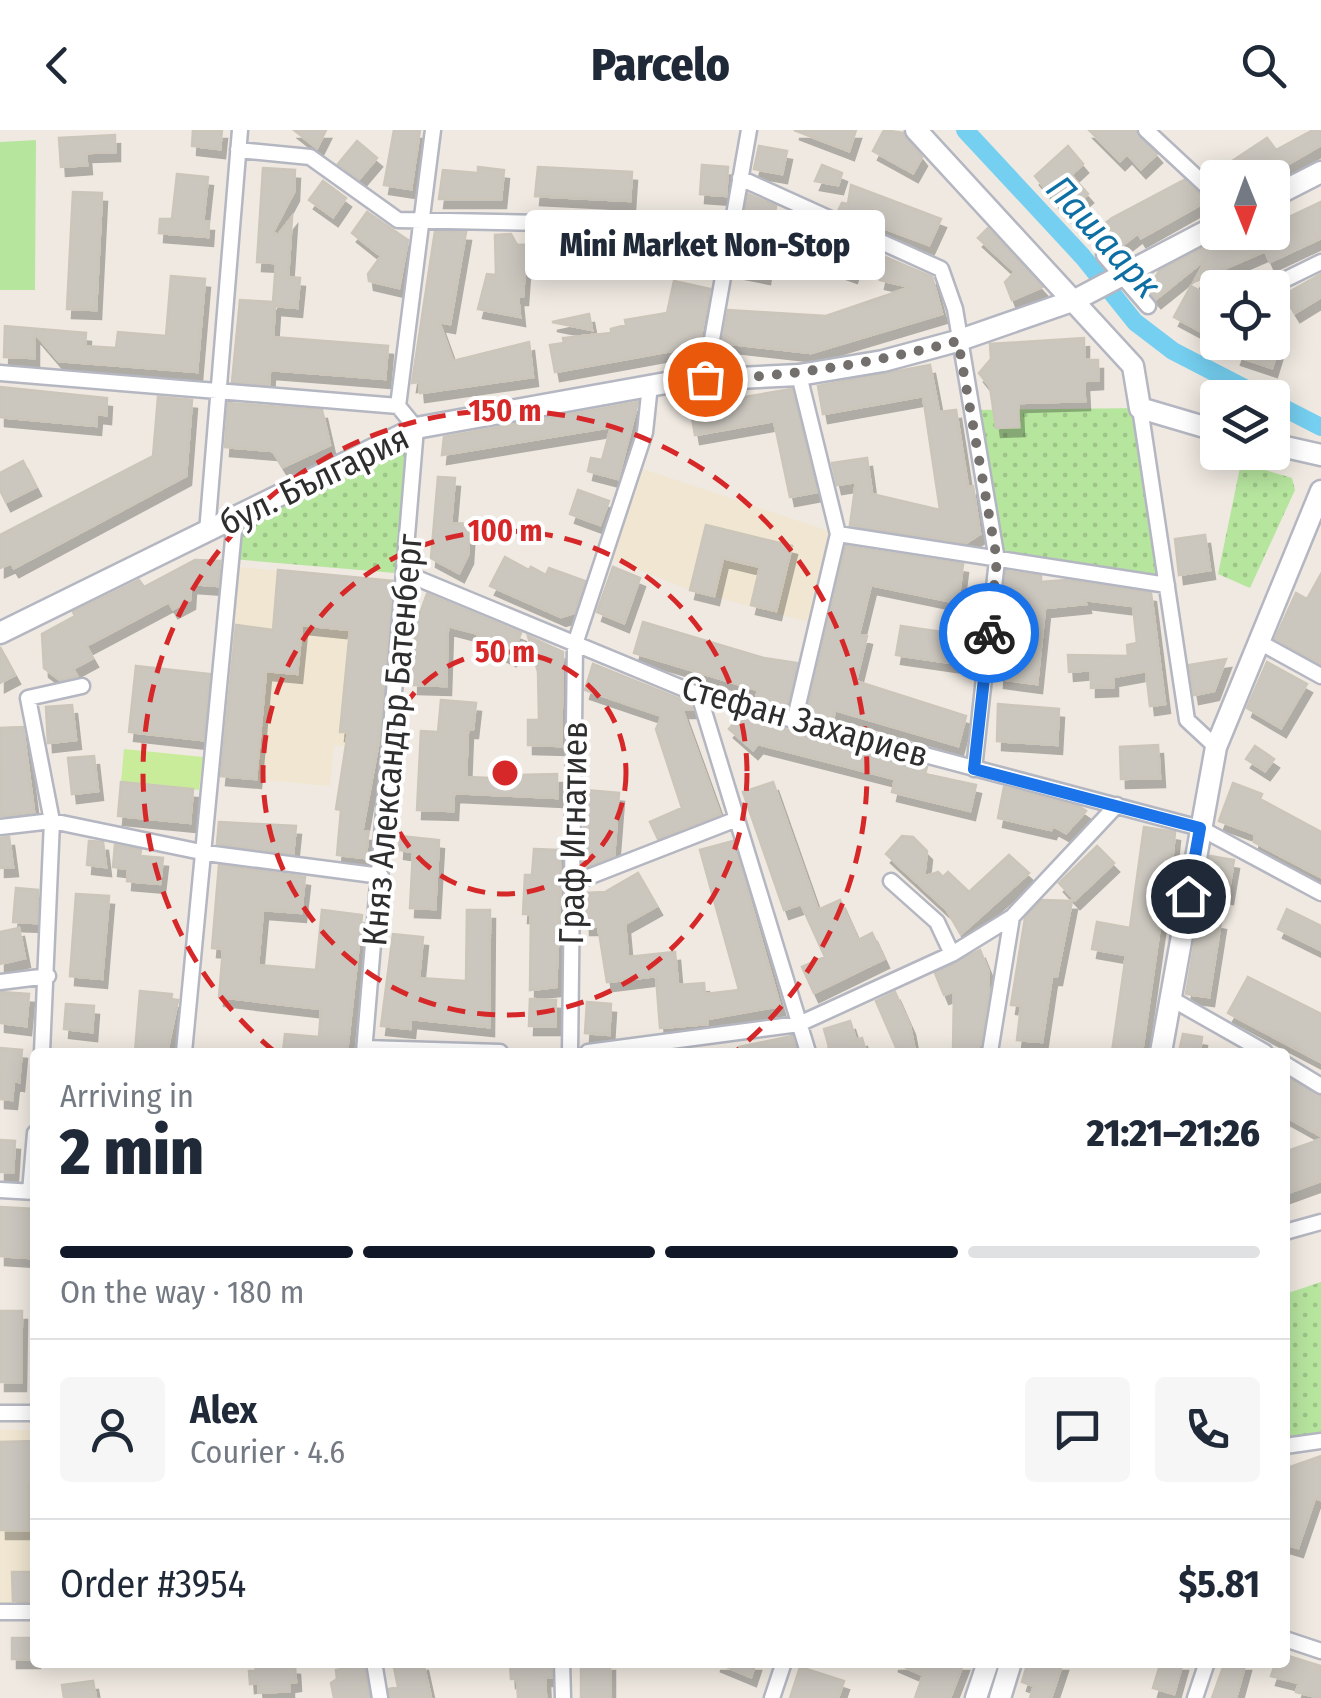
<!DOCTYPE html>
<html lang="en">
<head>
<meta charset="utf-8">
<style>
	:root { --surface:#fff; --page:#f6f6f7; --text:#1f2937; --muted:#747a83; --line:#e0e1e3; --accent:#111827 }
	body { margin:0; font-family:"Fira Sans Condensed",sans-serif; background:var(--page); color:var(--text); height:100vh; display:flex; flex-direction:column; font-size:38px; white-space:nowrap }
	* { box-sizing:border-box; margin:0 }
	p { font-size:32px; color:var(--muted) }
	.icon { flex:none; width:55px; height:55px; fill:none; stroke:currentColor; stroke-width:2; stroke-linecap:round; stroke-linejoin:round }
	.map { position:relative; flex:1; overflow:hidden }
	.sheet { position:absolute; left:30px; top:918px; width:1260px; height:620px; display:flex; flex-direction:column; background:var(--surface); border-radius:10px; box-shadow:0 5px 25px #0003 }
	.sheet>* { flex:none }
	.needle { width:65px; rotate:179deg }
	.tools { position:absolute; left:1200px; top:30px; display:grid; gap:20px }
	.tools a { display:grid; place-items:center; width:90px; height:90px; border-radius:10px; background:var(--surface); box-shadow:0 5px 25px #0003; font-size:50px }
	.pin { position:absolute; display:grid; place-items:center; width:85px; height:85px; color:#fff; margin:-42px; border:5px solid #fff; border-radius:50%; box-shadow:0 2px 10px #0007 }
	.courier { position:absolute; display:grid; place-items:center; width:100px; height:100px; margin:-50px; border:8px solid #1a73e8; border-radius:50%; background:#fff; color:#222; box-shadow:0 2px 12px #0007 }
	.bubble { position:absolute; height:70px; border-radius:10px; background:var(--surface); box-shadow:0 5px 25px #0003; font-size:32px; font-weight:800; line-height:70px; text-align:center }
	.headline em { font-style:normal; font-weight:800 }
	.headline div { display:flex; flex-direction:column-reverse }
	.headline { display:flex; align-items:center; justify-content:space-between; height:170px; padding:0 30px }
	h1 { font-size:65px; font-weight:800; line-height:75px }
	.bar { display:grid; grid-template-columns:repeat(4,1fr); gap:15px 10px; align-content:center; height:120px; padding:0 30px }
	.bar i { height:12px; border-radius:8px; background:var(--line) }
	.bar .selected { background:var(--accent) }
	.bar p { grid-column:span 4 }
	.line { display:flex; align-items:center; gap:25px; padding:0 30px; border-top:2px solid var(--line) }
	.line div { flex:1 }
	.round { display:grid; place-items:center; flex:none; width:105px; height:105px; border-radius:10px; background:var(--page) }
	header { display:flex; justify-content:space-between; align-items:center; height:130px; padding:0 30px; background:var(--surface); font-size:45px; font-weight:800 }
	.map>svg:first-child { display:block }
	.education { fill:#f0e6d1 }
	.grass { fill:#b6e59e }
	.park { fill:url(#park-dots) }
	.pitch { fill:#c9ec9a }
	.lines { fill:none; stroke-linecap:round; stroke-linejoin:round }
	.canal { stroke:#75cff0; stroke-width:18 }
	.building { fill:#cbc7bf; stroke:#cbc5ba; stroke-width:2.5; filter:url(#shadow) }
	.street-casing { stroke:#b4b7c1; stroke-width:19 }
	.secondary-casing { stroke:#b4b7c1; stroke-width:25 }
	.street { stroke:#fff; stroke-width:14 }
	.secondary { stroke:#fff; stroke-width:20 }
	.done { stroke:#726f6d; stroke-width:10; stroke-dasharray:0 18 }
	.route { stroke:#1a73e8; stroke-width:12 }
	.ring { fill:none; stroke:#d62828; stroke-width:5; stroke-dasharray:18 12 }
	.labels { text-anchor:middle; stroke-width:8; stroke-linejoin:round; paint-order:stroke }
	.street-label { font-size:35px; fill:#2e2e2e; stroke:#fff }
	.water-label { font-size:38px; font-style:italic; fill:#0d6fa3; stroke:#fff }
	.centre { fill:#d62828; stroke:#fff; stroke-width:5 }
	.ring-label { font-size:30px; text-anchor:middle; font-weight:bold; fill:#d62828; stroke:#fff; stroke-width:8; stroke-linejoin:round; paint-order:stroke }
</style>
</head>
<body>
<header><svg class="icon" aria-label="back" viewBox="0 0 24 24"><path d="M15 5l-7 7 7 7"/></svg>Parcelo<svg class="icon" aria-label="search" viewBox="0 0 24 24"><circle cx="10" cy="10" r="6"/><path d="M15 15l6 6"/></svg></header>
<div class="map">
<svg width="1321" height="1568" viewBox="0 0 1321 1568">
	<defs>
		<pattern id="park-dots" width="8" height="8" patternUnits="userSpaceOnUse" patternTransform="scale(2.5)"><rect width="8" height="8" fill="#b6e59e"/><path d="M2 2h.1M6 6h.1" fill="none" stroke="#9dc588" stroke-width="1.8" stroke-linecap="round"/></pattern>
		<filter id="shadow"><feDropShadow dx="5" dy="9" stdDeviation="0" flood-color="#0004"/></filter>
	</defs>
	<rect width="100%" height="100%" fill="#efe9e1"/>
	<!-- education -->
	<path class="education" d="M634,336L838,404L816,494L690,460L604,426Z
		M238,437L398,451L383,620L334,615L330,656L220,646Z
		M0,1300H35V1475H0Z"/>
	<!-- grass -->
	<path class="grass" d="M36,10L35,160H0V12Z"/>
	<!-- park -->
	<path class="park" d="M1140,278L1167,455L997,430L971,280Z
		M416,298L407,444L232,429L235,389Z
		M1241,333L1292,348L1295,360L1250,458L1218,444Z
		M1321,1152V1311L1285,1316V1164Z"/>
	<!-- pitch -->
	<path class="pitch" d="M124,619L203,627L199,660L121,652Z"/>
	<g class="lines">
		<!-- canal -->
		<path class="canal" d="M965,0L1083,127L1135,192L1173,221L1264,268
			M1272,272L1321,297"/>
	</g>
	<!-- building -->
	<path class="building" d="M193,0H222L220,19L192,16Z
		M294,0H326L317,18Z
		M394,0H420L411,59L384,55Z
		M794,0H856L849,21Z
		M884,0L903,3L922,27L913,43L873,21Z
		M1089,0H1136L1157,24L1141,39L1127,24L1120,31Z
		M1313,0H1321V15L1264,48H1226L1220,39L1267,8L1276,20Z
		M115,5V22L86,23L87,35L61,37L59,8Z
		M357,11L377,28L359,49L338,34Z
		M759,16L787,21L782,44L754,39Z
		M1068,16L1083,34L1071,45L1088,64L1066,83L1035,46Z
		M702,35L728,37L726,66L700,64Z
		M822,35L842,43L838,55L815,51Z
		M478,37L504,40L501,69H439L443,40L478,43Z
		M538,37L632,42L630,71L535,66Z
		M263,38L295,40L294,62L273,102L278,105L292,87L288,147L300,148L297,178L275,176L273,207L388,216L385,249L270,240L269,255L232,252L240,170L273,172L276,133L257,132Z
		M177,44L208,47L203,92H209L208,107L159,103L160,89H172Z
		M1184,50L1207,71L1141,108L1138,103L1115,121L1099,116L1090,105L1112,88Z
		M323,51L346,68L333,87L309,70Z
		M851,55L941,89L929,115L838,81L842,73L848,74Z
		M73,62L102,63L96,180L67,179Z
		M748,64L776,76L765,145L735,139Z
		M1321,72V108L1270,132L1265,121L1194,152L1207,128L1156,169L1141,151L1154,150L1159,141L1233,102H1272V95Z
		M367,82L408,110L399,158L369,151L368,144L381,126L352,103Z
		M805,89L861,115L852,144L830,136L833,128L795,112Z
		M988,98L1042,157L1012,170L1005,152L1015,142L978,108Z
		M435,101L466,102L450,194L439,192L453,231L529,212L533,247L420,263L419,252L412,253Z
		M511,104L517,115L545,114V104L719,107L715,133L686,131L687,123L601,121L602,136L525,138L523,166H518L520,187L478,179L487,144L496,145L495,105Z
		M885,127L932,147L942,184L811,223L722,213L728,180L826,186L911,157L880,150Z
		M1321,144V167L1295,183L1284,165Z
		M171,146L205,149L197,242L59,231L34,202V228L4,227L5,196L86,203L85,216L116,218L118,202L166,206Z
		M674,151L710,159L699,216L555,242L550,215L564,213L563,208L611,203V199L626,195L625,190L667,183Z
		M1191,156L1218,171V185L1206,204L1174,187Z
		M589,184L592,200L552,192Z
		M1084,208V230H1098V250L1084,251L1085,271L1018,273L1019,297L996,298L990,257L979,243L991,229L990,214Z
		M1241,212H1280L1272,238L1236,226Z
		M930,235L939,282L956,280L968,357L973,356L980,404L966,413L850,395L856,352L837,355L832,333L867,328L872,364L940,380L923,266L823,284L818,256Z
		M0,257L107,268L106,285L97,284L96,296L0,287Z
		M792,259L817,362L790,367L774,291L695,305L690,276Z
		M158,267L192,270L186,346L14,438L11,433L0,438V405L153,326Z
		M638,272L618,349L588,341L591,328L602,330L611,297L442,325L444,307Z
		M228,273L322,280L330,315L283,337L273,321L225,317Z
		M23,331L36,357L6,372L0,360V343Z
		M438,347L455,348L451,393L470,394L468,425L459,443L431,428Z
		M578,360L609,371L600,395L570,384Z
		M706,395L792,416L776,481L751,475L760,437L723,428L714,466L690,460Z
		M1205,405L1210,440L1179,445L1175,409Z
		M846,416L963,434L958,473L871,455L859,504L867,506L856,551L966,586L958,616L835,580L833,590L807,583Z
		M505,427L529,440L531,437L546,445L549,438L585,451L574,483L561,487L490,456Z
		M195,430L220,431L218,456L191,454L190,470L173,479L169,472L86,516L93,528L73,539L77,546L60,550L44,538L42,504L75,486L73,482L139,450L144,457Z
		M613,437L640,448L624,493L597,482Z
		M278,440L393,451L380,605L362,702H368L366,728L337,725L341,680L336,679L348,602H340L350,500L302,495L297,544L266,541L256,649L221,646L236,495L273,500Z
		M1006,441L1041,446V452L1066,450L1151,463L1165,574L1150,576L1146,541L1113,547V557L1091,558V540L1069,542L1068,525L1128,526L1127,515L1137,513L1133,476L1085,470L1086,474L1045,478L1037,554L999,549Z
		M1321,444V534L1275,509L1296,463L1307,469Z
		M427,464L521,503L511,527L476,510L479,504L448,496L446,556L413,555L415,497Z
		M643,492L764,528L797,533L787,577L756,569L758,560L634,523Z
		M901,496L963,505L959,534L896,525Z
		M528,506L563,522L561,616L528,615V590H539L538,542Z
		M0,517L15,545L0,553Z
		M1226,529L1214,561L1194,565L1189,535Z
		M1267,532L1307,554L1281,598L1247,578Z
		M593,534L690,573L692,579H682L720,684L658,709L650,692L682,678L656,599L662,586L585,560Z
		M136,536L210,544L203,610L129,602Z
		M441,570L476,573L473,599H468L466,647L518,649V645L557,644V668L454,663L453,681L417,680L421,601L438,602Z
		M998,574L1059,579L1057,615L997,611Z
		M72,575L76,610L48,613L46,577Z
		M740,587L927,637L925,644L976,655L970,681L892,662L895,649L758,614L753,620L729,599Z
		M23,597L34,682L1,686L0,598Z
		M1158,615L1160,648L1121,649L1120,617Z
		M1255,616L1274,629L1265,641L1246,629Z
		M94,626L98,661L72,664L68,628Z
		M121,652L193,659L190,693L118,686Z
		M773,652L818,780L840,770L858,810L872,803L884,829L814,863L802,837L825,827L801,774L784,780L743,662Z
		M1233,653L1262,664L1260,669L1321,702V747L1254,712L1255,704L1219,691Z
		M1004,657L1080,677L1086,681L1066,703L1053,696L1051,700L998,688Z
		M585,660L619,663L614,726L588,736H583Z
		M219,692L296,696L293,724L217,714Z
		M1144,697L1175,702L1169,762L1165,761L1142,922H1112L1126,825L1092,819L1097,792L1130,798Z
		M400,706L439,710L435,779L410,778L413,722L399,720Z
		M902,706L913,707L927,721L924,747L938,742L943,747L948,742L969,762L1009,725L1029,743L961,804L947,780L886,724Z
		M9,707L13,737L0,738V708Z
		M89,711L103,712L106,737L87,735Z
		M733,711L780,876L707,889V894L660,898L656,846L607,852L598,796H585L584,763L605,762L638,743L657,776L625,794L628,827L675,822L678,855L704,853L705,864L739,860L700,720Z
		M115,715L141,720L140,726L163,728L160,754L127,751L128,739L113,737Z
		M1097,716L1114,733L1075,770L1059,753Z
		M534,719L559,720L561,747L556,857L530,860L531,784H523L525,745H532Z
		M1210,726L1234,730L1228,765L1204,761Z
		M219,735L305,747L301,783L263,780L258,835L316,840L322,780L362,785L347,922H283L285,904L319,907L321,879L219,867L223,819L212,818Z
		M16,758L38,760L37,793L13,792Z
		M76,764L109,766L102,849L70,846Z
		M1042,770L1072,771L1057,846H1052L1042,912L1017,910L1021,876L1011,875L1025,788Z
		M1287,779L1321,796V820L1278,799Z
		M467,780H490L489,897L411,889L410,899L381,896L393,804L423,807L419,848L466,851Z
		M1199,787L1221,791L1209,867L1186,864Z
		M19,798L25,828L0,834V802Z
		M980,820L988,840L989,862L980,915L975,922L953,921L954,861L944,865L935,843Z
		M1248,847L1321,884V932L1228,883Z
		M140,861L172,864L171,869L178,870L167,922H135Z
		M0,862L29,864L26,896L0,893Z
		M895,862L910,896L915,922H898L876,871Z
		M530,869L556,870L555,896H529Z
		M587,872L611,874L609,905L585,903Z
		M66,874L94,876L92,902L64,899Z
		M850,891L856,910L862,908L866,922H826L829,917L824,899Z
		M1183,904L1202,907L1200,922H1179Z
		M792,906L797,922H739V917Z
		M0,918L22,920L19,952L14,951L12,970L0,969Z
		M1285,946L1321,966V1006L1285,986Z
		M1321,1009V1051L1285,1064V1022Z
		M0,1010L15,1011L13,1042H0Z
		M0,1077L35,1079V1110H30L29,1128L0,1126Z
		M0,1181H22L21,1252H0Z
		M35,1311V1355H28V1400H1L0,1312Z
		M1321,1326V1370L1315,1368L1298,1418L1285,1414V1377L1291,1361L1285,1359V1353L1290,1337Z
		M12,1442H35V1471H13Z
		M12,1508H35V1529H12Z
		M1285,1525L1321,1536V1568L1296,1562L1299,1553L1271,1546L1276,1532H1285Z
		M255,1532L295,1536L296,1552L289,1553V1561L259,1563L258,1553L250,1554L249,1541H256Z
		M393,1532H423L431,1568H390L389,1559L398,1557Z
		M510,1532H551L552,1547H545L546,1568H518L517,1549H511Z
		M581,1532H610V1568H581Z
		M715,1532H756L751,1547Z
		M893,1532H964L950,1568H915L923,1545Z
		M1028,1532H1063L1051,1568H1030L1034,1556L1022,1552Z
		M1161,1532H1183L1174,1564L1153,1558Z
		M1225,1532H1246L1236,1568H1212Z
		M364,1535L369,1568H334L331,1553L337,1549L336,1540Z
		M800,1537L844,1551L838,1568H790Z
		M93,1551L96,1568H64L62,1555Z"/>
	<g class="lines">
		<defs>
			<path id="street" d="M1146,0L1218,67
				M238,20L310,27L398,90L730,97
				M740,48L941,139L955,179L997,430L974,639
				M1104,125L1148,176
				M1270,157L1321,132
				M0,243L398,276L416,298L364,922
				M705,249L749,0
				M398,276L433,0
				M1140,278L1187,590L1216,617
				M207,402L240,0
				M838,404L1167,455
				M407,444L699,565L1200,698L1321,763
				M1259,512L1321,546
				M699,565L808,922
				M794,592L838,404L799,245
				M0,697L52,691L206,723L381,746
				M891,751L937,792L952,824
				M573,753L737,689
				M0,852L48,846
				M1170,868L1265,922
				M365,918L500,922
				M42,922L52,691L28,568L82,556
				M184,922L235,389
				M570,922L575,514L645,302L650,255
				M588,922L799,894L952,824L1012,787L1117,675
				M990,922L1012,787
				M1285,934L1321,956
				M0,1060L35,1062
				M30,1062L35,1003
				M1285,1102L1321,1092
				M0,1283H35
				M1285,1316L1321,1311
				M0,1482H35
				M1285,1509L1321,1521
				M374,1532L380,1568
				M562,1532L563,1568
				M772,1568L784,1532
				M1195,1568L1207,1532"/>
			<path id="secondary" d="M916,0L1133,236L1140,278L1218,301
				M1272,67L1321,42
				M1272,314L1321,325
				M0,503L416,298L677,251L799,245L883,231L957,211L1075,170L1218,95
				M1161,922L1216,617L1321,361
				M976,1568L988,1532
				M1000,1568L1011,1532"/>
		</defs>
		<!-- street casing -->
		<use href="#street" class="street-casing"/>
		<!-- secondary casing -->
		<use href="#secondary" class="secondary-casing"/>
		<!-- street -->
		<use href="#street" class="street"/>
		<!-- secondary -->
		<use href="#secondary" class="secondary"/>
	</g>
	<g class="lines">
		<!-- done -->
		<path class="done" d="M705,249C792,247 873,233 958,211L997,430L989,503"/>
		<!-- route -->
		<path class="route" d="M989,503L974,639L1200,698L1188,766"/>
	</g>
	<!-- distance rings -->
	<g class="ring">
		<circle cx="505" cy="643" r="121"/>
		<circle cx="505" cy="643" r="242"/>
		<path d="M275 922A362 362 0 1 1 735 922"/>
	</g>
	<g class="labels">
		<!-- street labels -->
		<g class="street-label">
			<text transform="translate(314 350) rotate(-26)" y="12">бул. България</text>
			<text transform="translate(805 591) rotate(16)" y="12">Стефан Захариев</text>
			<text transform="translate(392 610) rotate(-85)" y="12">Княз Александър Батенберг</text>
			<text transform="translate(573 703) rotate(-89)" y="12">Граф Игнатиев</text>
		</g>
		<!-- water labels -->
		<g class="water-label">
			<text transform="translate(1104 107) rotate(48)" y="13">Пашаарк</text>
		</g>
	</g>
	<circle cx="505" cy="643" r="15" class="centre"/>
	<g class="ring-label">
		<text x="505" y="291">150 m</text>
		<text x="505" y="411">100 m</text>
		<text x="505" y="532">50 m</text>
	</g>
</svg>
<div class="tools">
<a><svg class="needle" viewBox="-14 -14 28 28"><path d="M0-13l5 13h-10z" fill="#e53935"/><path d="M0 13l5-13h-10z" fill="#747a83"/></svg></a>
<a><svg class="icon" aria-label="locate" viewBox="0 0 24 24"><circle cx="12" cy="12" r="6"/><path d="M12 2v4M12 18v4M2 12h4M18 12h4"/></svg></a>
<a><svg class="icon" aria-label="layers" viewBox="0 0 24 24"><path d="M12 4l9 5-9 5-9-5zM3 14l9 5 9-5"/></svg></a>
</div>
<div class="pin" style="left:705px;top:249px;background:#ea580c"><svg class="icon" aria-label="bag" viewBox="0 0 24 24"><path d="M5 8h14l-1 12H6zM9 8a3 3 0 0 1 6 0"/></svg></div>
<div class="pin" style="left:1188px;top:766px;background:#1f2937"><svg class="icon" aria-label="home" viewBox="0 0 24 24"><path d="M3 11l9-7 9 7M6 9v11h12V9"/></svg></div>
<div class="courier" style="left:989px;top:503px"><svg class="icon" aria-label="bike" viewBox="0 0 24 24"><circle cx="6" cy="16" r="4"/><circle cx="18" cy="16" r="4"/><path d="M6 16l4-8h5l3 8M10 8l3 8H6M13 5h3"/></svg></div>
<div class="bubble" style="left:525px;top:80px;width:360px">Mini Market Non-Stop</div>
<section class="sheet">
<div class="headline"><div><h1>2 min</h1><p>Arriving in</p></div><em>21:21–21:26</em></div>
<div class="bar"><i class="selected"></i><i class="selected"></i><i class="selected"></i><i></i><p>On the way · 180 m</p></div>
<div class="line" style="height:180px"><a class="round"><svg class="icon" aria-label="person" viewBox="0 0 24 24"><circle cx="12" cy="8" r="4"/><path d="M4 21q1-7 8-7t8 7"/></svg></a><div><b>Alex</b><p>Courier · 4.6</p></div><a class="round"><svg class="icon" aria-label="chat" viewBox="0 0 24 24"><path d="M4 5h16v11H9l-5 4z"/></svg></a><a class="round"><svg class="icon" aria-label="phone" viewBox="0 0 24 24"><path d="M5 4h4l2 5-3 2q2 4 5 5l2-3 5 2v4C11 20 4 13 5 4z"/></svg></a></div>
<div class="line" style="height:130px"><div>Order #3954</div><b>$5.81</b></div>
</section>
</div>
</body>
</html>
